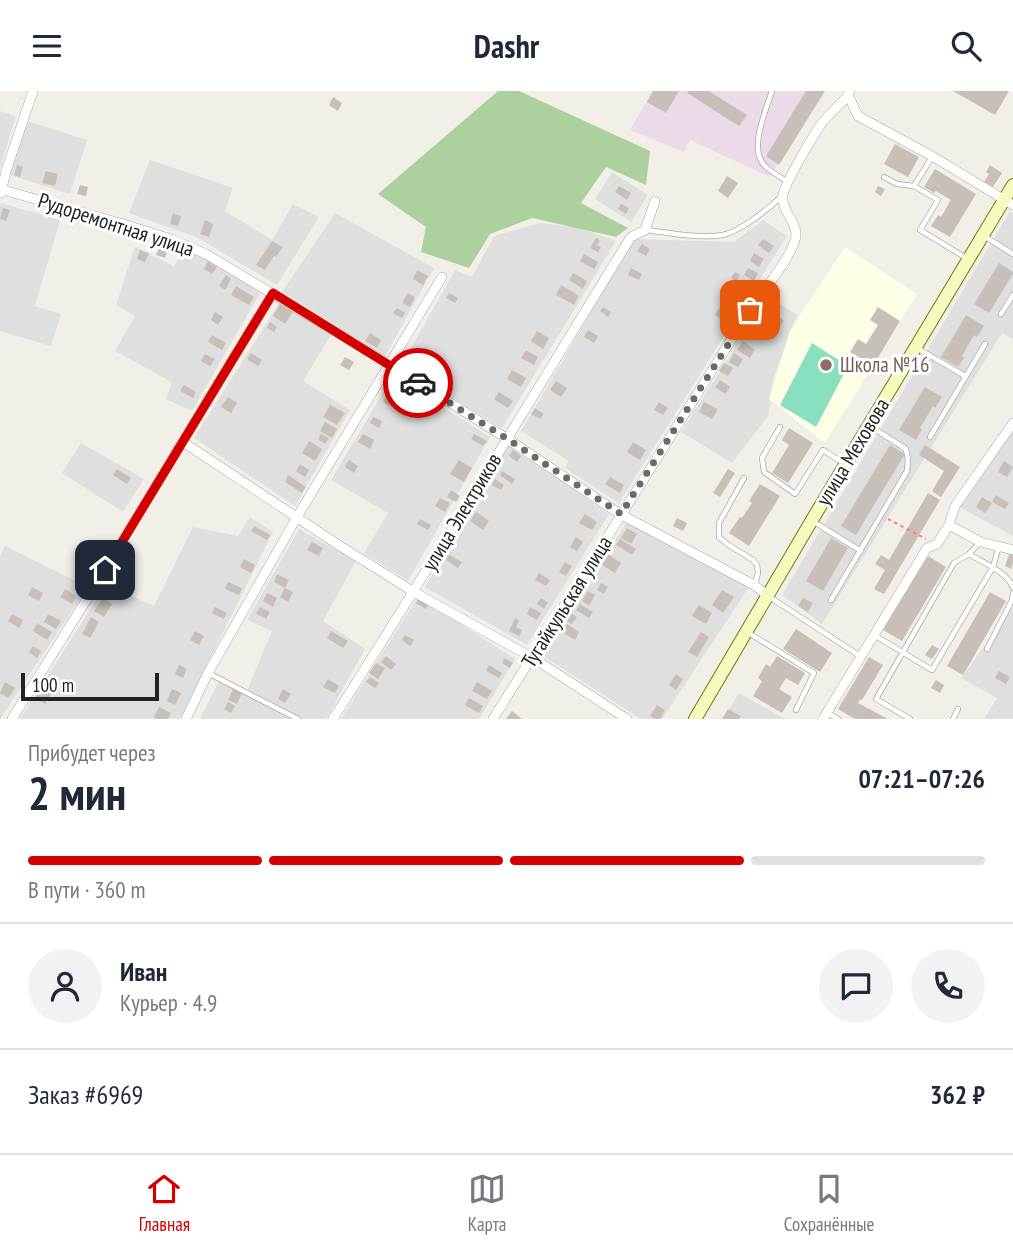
<!DOCTYPE html>
<html lang="ru">
<head>
<meta charset="utf-8">
<style>
	:root { --surface:#fff; --page:#f2f2f3; --text:#1f2937; --muted:#747a83; --line:#e0e1e3; --accent:#d40000 }
	body { margin:0; font-family:"PT Sans Narrow",sans-serif; background:var(--page); color:var(--text); height:100vh; display:flex; flex-direction:column; font-size:26px; white-space:nowrap }
	* { box-sizing:border-box; margin:0 }
	p { font-size:23px; color:var(--muted) }
	.icon { flex:none; width:38px; height:38px; fill:none; stroke:currentColor; stroke-width:2; stroke-linecap:round; stroke-linejoin:round }
	.map { position:relative; height:628px; overflow:hidden }
	.drawer { display:flex; flex-direction:column; background:var(--surface); flex:1 }
	.drawer>* { flex:none }
	.scale { position:absolute; left:21px; bottom:18px; width:138px; box-sizing:border-box; padding-left:7px; border:4px solid #222; border-top:0; font-size:19px; line-height:24px; white-space:nowrap; color:#222; -webkit-text-stroke:5px #fff; paint-order:stroke }
	.pin { position:absolute; display:grid; place-items:center; width:60px; height:60px; color:#fff; margin:-30px; border-radius:14px; box-shadow:0 4px 10px #0006 }
	.courier { position:absolute; display:grid; place-items:center; width:70px; height:70px; margin:-35px; border:5px solid #d40000; border-radius:50%; background:#fff; color:#222; box-shadow:0 2px 9px #0007 }
	.summary em { font-style:normal; font-weight:600 }
	.summary div { display:flex; flex-direction:column-reverse }
	.summary { display:flex; align-items:center; justify-content:space-between; height:119px; padding:0 28px }
	h1 { font-size:46px; font-weight:600; line-height:52px }
	.bar { display:grid; grid-template-columns:repeat(4,1fr); gap:10px 7px; align-content:center; height:84px; padding:0 28px }
	.bar i { height:9px; border-radius:5px; background:var(--line) }
	.bar .active { background:var(--accent) }
	.bar p { grid-column:span 4 }
	.line { display:flex; align-items:center; gap:18px; padding:0 28px; border-top:2px solid var(--line) }
	.line div { flex:1 }
	.round { display:grid; place-items:center; flex:none; width:74px; height:74px; border-radius:37px; background:var(--page) }
	header { display:flex; justify-content:space-between; align-items:center; height:91px; padding:0 28px; background:var(--surface); font-size:32px; font-weight:600 }
	.dock { display:flex; justify-content:space-around; align-items:center; height:98px; border-top:2px solid var(--line); background:var(--surface); font-size:19px; color:var(--muted) }
	.dock a { display:grid; justify-items:center; gap:4px }
	.dock .active { color:var(--accent) }
	.map>svg:first-child { display:block }
	.residential { fill:#e0dfdf }
	.industrial { fill:#ebdbe8 }
	.education { fill:#ffffe5 }
	.forest { fill:#add19e }
	.pitch { fill:#88e0be }
	.building { fill:#c7bfb8 }
	.lines { fill:none; stroke-linecap:round; stroke-linejoin:round }
	.lane-casing { stroke:#a9a9a9; stroke-width:6 }
	.street-casing { stroke:#a9a9a9; stroke-width:10 }
	.secondary-casing { stroke:#707d05; stroke-width:14 }
	.path { stroke:#fa8072; stroke-width:2; stroke-dasharray:3.5 3.5; stroke-linecap:butt }
	.lane { stroke:#fff; stroke-width:4.5 }
	.street { stroke:#fff; stroke-width:9 }
	.secondary { stroke:#f7fabf; stroke-width:12 }
	.done { stroke:#6b6a68; stroke-width:7; stroke-dasharray:0 12.6 }
	.route { stroke:#d40000; stroke-width:9 }
	.education-dot { fill:#8d6e63; stroke:#fff; stroke-width:2.5 }
	.labels { text-anchor:middle; stroke-width:6; stroke-linejoin:round; paint-order:stroke }
	.street-label { font-size:21px; fill:#222; stroke:#fff }
	.education-label { font-size:21px; fill:#785e54; stroke:#fff; text-anchor:start }
</style>
</head>
<body>
<header><svg class="icon" aria-label="menu" viewBox="0 0 24 24"><path d="M4 6h16M4 12h16M4 18h16"/></svg>Dashr<svg class="icon" aria-label="search" viewBox="0 0 24 24"><circle cx="10" cy="10" r="6"/><path d="M15 15l6 6"/></svg></header>
<div class="map">
<svg width="1013" height="628" viewBox="0 0 1013 628">
	<rect width="100%" height="100%" fill="#f2efe9"/>
	<!-- residential -->
	<path class="residential" d="M0,20L16,25L0,78Z
		M27,30L87,49L70,103L10,84Z
		M150,69L233,97L225,120L272,149L293,113L319,126L277,194L196,146L129,122Z
		M612,81L648,104L631,131L595,108Z
		M1,112L60,129L35,215L61,223L51,255L0,240V116Z
		M1010,120L1013,122V248L1002,242L822,533L782,504Z
		M335,122L434,177L385,265L282,201Z
		M763,129L787,145L619,412L565,377L569,370L521,340L634,148L734,151Z
		M540,132L579,137L616,150L502,337L401,275L455,179L472,186L494,145Z
		M135,156L174,175L184,159L201,166L260,202L192,320L166,308L172,291L115,260L135,225L116,214Z
		M768,205L797,224L774,286L768,325L732,372L681,341Z
		M280,211L331,244L303,290L350,319L295,415L194,347Z
		M393,285L490,346L408,490L364,462L388,422L331,389Z
		M1013,341V445L959,416Z
		M509,351L609,423L527,554L425,496Z
		M81,352L144,388L123,421L62,382Z
		M250,426L273,441L180,628H20L106,494L154,515L193,436L238,445Z
		M627,431L749,496L662,628H641L543,565Z
		M299,438L356,470L323,530L365,558L326,628H303L247,600L272,540L247,529Z
		M5,455L88,496L0,628V465Z
		M418,506L515,568L479,628H341Z
		M1013,516V628H984L997,607L961,587Z
		M219,590L292,628H200Z
		M739,602L785,628H723Z"/>
	<!-- industrial -->
	<path class="industrial" d="M653,0H825L770,86L690,49L684,61L630,39Z"/>
	<!-- education -->
	<path class="education" d="M845,156L917,203L825,352L769,308L790,240Z"/>
	<!-- forest -->
	<path class="forest" d="M498,0H519L650,60L646,94L606,76L581,112L628,137L616,146L532,127L490,143L469,177L421,161L426,136L378,103Z"/>
	<!-- pitch -->
	<path class="pitch" d="M812,252L848,275L816,336L780,314Z"/>
	<!-- building -->
	<path class="building" d="M653,0H679L666,22L647,11Z
		M688,0H709L747,24L739,35L687,2Z
		M806,0H825L779,74L766,65Z
		M953,0H1009L995,24Z
		M333,6L342,12L338,20L329,14Z
		M895,53L919,66L908,86L884,73Z
		M17,74L23,76L20,86L14,84Z
		M990,74L1002,82L993,96L984,91L989,83L986,81Z
		M935,78L976,103L950,146L931,135L938,124L941,126L951,109L936,100L934,102L924,96Z
		M46,80L58,83L55,95L42,92Z
		M727,85L738,92L728,107L718,100Z
		M80,94L88,96L86,105L77,103Z
		M619,95L631,102L627,109L615,101Z
		M878,95L885,98L881,105L875,101Z
		M621,113L629,117L626,123L618,118Z
		M3,117L10,119L6,130L0,128Z
		M173,122L181,125L178,135L170,133Z
		M205,129L213,133L209,146L200,143Z
		M596,147L600,149L597,154L601,156L598,161L590,157Z
		M763,148L774,155L769,162L758,154Z
		M272,150L283,156L276,166L274,165L265,179L256,174Z
		M642,153L650,158L646,165L637,160Z
		M160,155L168,158L165,167L156,164Z
		M140,159L149,162L145,171L137,168Z
		M754,162L764,168L759,176L750,170Z
		M584,163L598,171L594,178L580,170Z
		M208,170L217,176L212,183L204,178Z
		M999,172L1013,181V183L989,222L974,213Z
		M631,177L642,183L639,189L628,184Z
		M748,177L758,182L754,190L744,184Z
		M417,179L428,185L423,194L413,188Z
		M735,181L740,184L736,191L731,187Z
		M573,182L587,190L583,198L569,189Z
		M226,184L231,188L225,199L219,195Z
		M561,194L579,205L574,214L556,204Z
		M236,195L254,206L249,214L231,204Z
		M725,198L739,208L734,215L720,205Z
		M408,202L415,206L410,216L402,212Z
		M449,202L458,207L455,212L446,207Z
		M280,213L293,221L285,233L273,225Z
		M603,216L611,221L608,226L600,220Z
		M720,216L729,223L723,230L715,224Z
		M878,216L900,230L873,275L850,261L858,248L866,253L878,234L870,229Z
		M397,217L405,222L402,227L393,222Z
		M215,221L223,226L218,234L211,229Z
		M775,223L784,230L778,238L769,231Z
		M966,224L984,235L977,246L974,244L962,265L964,267L958,276L941,266Z
		M270,231L277,236L274,241L267,237Z
		M748,234L758,242L752,249L742,242Z
		M588,239L598,245L594,252L584,246Z
		M537,240L549,247L543,258L531,250Z
		M370,242L381,249L377,257L365,250Z
		M212,244L226,252L222,259L208,251Z
		M743,250L755,259L750,267L737,259Z
		M526,259L538,266L534,274L521,267Z
		M251,262L262,269L258,275L247,268Z
		M734,262L743,268L738,276L729,271Z
		M205,263L215,268L210,275L201,270Z
		M345,266L354,271L349,279L340,274Z
		M724,272L733,277L728,285L719,280Z
		M512,279L526,287L521,296L507,288Z
		M720,289L730,296L725,303L715,296Z
		M556,290L567,297L561,306L550,299Z
		M184,294L196,301L193,307L180,300Z
		M925,296L942,306L935,317L933,315L920,337L922,338L916,349L899,339Z
		M388,301L398,306L392,316L383,311Z
		M499,301L513,310L508,317L494,308Z
		M228,306L237,312L231,322L221,316Z
		M659,311L668,317L663,324L654,319Z
		M704,311L718,318L712,328L699,321Z
		M330,314L345,322L337,334L323,326Z
		M535,317L544,323L540,328L531,323Z
		M373,326L382,330L379,337L370,332Z
		M325,331L337,338L332,347L320,340Z
		M789,337L813,352L788,392L772,382L789,354L782,349Z
		M321,343L329,347L325,353L318,348Z
		M363,343L374,349L370,358L358,351Z
		M474,343L487,350L483,355L471,348Z
		M309,350L322,358L315,370L302,362Z
		M633,351L646,359L640,369L627,361Z
		M890,354L905,363L856,444L841,435Z
		M925,354L960,376L941,406L932,400L944,380L919,364Z
		M513,359L521,365L517,371L509,365Z
		M349,369L358,375L354,382L345,376Z
		M459,369L472,377L464,391L450,383Z
		M1004,370L1013,376L1007,386L998,381Z
		M300,373L309,379L305,386L296,380Z
		M117,378L131,387L127,393L113,384Z
		M728,378L735,382L720,406L713,402Z
		M502,380L515,388L512,393L500,384Z
		M288,384L306,396L302,402L285,391Z
		M610,386L624,394L620,402L605,393Z
		M495,388L504,394L501,399L492,394Z
		M760,393L780,405L749,455L729,442L740,426L742,427L752,412L749,410Z
		M451,399L460,405L456,411L447,406Z
		M928,402L940,409L884,503L874,498L885,479L875,473L881,464L889,469Z
		M996,404L1009,412L1005,418L992,411Z
		M982,406L992,412L985,422L976,416Z
		M440,407L450,412L445,421L435,415Z
		M476,421L489,430L483,439L470,430Z
		M585,423L597,431L592,439L579,432Z
		M677,427L687,432L683,440L673,435Z
		M420,428L431,434L428,439L417,433Z
		M254,435L270,444L267,449L251,440Z
		M627,437L637,443L631,453L621,447Z
		M576,446L583,451L577,460L570,456Z
		M831,447L848,457L823,500L806,490Z
		M620,448L636,458L632,464L616,454Z
		M312,451L323,457L319,465L307,459Z
		M1010,461L1013,462V472L1011,478L1005,475Z
		M606,462L621,472L615,482L599,472Z
		M449,464L462,471L458,477L446,469Z
		M928,465L946,476L902,550L883,539Z
		M244,468L255,474L251,482L240,476Z
		M565,471L572,475L566,485L559,481Z
		M539,482L550,489L546,495L535,489Z
		M277,483L289,489L285,497L274,491Z
		M228,491L242,497L239,504L225,498Z
		M601,492L608,496L604,503L597,499Z
		M32,496L43,502L39,510L28,504Z
		M285,497L293,501L288,511L280,506Z
		M65,498L76,505L72,513L60,506Z
		M722,499L734,506L723,522L712,514Z
		M588,500L595,504L589,515L582,510Z
		M990,501L1006,510L963,584L947,575Z
		M267,502L277,507L273,516L263,510Z
		M103,507L112,513L104,526L94,520Z
		M419,507L429,513L426,518L416,512Z
		M541,507L548,511L544,518L537,513Z
		M803,507L813,512L808,521L798,515Z
		M580,513L593,521L589,527L576,519Z
		M699,514L712,522L706,533L692,525Z
		M215,516L227,522L224,528L212,522Z
		M260,516L270,521L266,528L256,523Z
		M530,516L541,522L537,529L527,523Z
		M568,521L577,526L572,533L564,528Z
		M12,523L23,529L19,537L8,530Z
		M48,523L61,530L56,538L44,531Z
		M91,526L99,531L90,547L82,543Z
		M515,527L519,529L516,536L522,539L519,545L509,540Z
		M37,532L52,541L47,549L33,540Z
		M567,533L579,541L575,549L562,541Z
		M796,538L832,562L820,581L783,558Z
		M195,540L204,545L199,554L190,549Z
		M331,540L348,550L343,557L327,547Z
		M701,541L709,546L697,566L688,561Z
		M405,544L414,549L410,555L402,549Z
		M932,554L939,558L932,568L925,564Z
		M33,555L41,560L37,567L29,561Z
		M386,565L396,573L391,579L381,571Z
		M777,565L805,582L798,594L786,587L779,598L792,606L782,622L753,605L762,590L758,587L766,573L770,576Z
		M869,566L883,574L862,609L860,608L858,612L888,628H855L838,618Z
		M505,567L513,572L510,577L502,572Z
		M376,572L385,577L378,588L369,582Z
		M179,574L187,578L183,587L175,583Z
		M489,574L502,582L499,587L486,580Z
		M999,580L1010,586L1006,593L995,587Z
		M676,583L683,588L676,599L669,594Z
		M370,586L379,592L375,597L366,591Z
		M328,588L339,595L335,602L323,596Z
		M936,589L944,594L940,602L931,597Z
		M5,591L15,597L8,607L0,602Z
		M477,591L492,600L487,608L472,600Z
		M44,593L54,598L45,613L35,607Z
		M172,598L181,602L175,614L167,610Z
		M233,598L242,602L237,613L228,609Z
		M283,598L291,603L285,612L278,608Z
		M469,607L483,615L479,622L465,614Z
		M228,611L235,615L231,622L224,618Z
		M657,614L665,619L660,628H656L650,625Z
		M159,616L171,622L168,628H157L154,626Z
		M728,618L741,625L739,628H722Z
		M512,620L522,628H506Z"/>
	<g class="lines">
		<defs>
			<path id="lane" d="M772,0C766,19 748,59 765,75C771,81 780,86 788,91
				M932,66L914,95L938,109L920,139L968,168
				M884,86L897,93L914,95
				M646,139C670,142 698,148 723,144C741,140 768,118 782,105
				M984,145L1013,163
				M1001,223L1013,204
				M917,257L965,285
				M780,336L762,367L764,381L795,403L823,359L845,373
				M930,346L985,253
				M744,387L719,432V446L727,453L753,469L757,474L758,482L755,493
				M814,431L861,460
				M969,463C982,471 1009,482 1013,497
				M768,505L860,565
				M831,509L907,380L908,369L906,358L870,335
				M747,541L814,582L796,619
				M874,544L932,579L993,476L999,455
				M987,558L1012,509L1013,502
				M208,582L298,628
				M828,622L838,628
				M910,628L876,608L954,472L969,463L980,451
				M953,628L958,618"/>
			<path id="street" d="M848,4L858,25L932,65L1013,114
				M0,98L120,132L171,148L206,163L389,273L506,347L620,423L754,494L767,504
				M1,102L6,80L33,0
				M183,351L337,453L414,501L533,567L627,628
				M949,434L981,451L1013,459
				M12,628L92,500L273,202
				M186,628L208,582L297,426L442,186
				M333,628C435,469 531,307 631,146L645,139L655,110
				M493,628L750,219C761,203 794,163 796,145C797,130 781,120 783,104C785,92 814,43 822,32C830,22 840,14 848,4L850,0
				M823,628L927,457L937,453L949,434L955,415L1013,332"/>
			<path id="secondary" d="M695,628L812,429L1013,94"/>
		</defs>
		<!-- lane casing -->
		<use href="#lane" class="lane-casing"/>
		<!-- street casing -->
		<use href="#street" class="street-casing"/>
		<!-- secondary casing -->
		<use href="#secondary" class="secondary-casing"/>
		<!-- path -->
		<path class="path" d="M888,428L926,448"/>
		<!-- lane -->
		<use href="#lane" class="lane"/>
		<!-- street -->
		<use href="#street" class="street"/>
		<!-- secondary -->
		<use href="#secondary" class="secondary"/>
	</g>
	<g class="lines">
		<!-- done -->
		<path class="done" d="M418,292L506,347L621,423L750,219"/>
		<!-- route -->
		<path class="route" d="M105,479L273,202L418,292"/>
	</g>
	<!-- markers -->
	<circle class="education-dot" cx="826" cy="274" r="7"/>
	<g class="labels">
		<!-- street labels -->
		<g class="street-label">
			<text transform="translate(116 134) rotate(18)" y="7">Рудоремонтная улица</text>
			<text transform="translate(853 361) rotate(-59)" y="7">улица Меховова</text>
			<text transform="translate(462 421) rotate(-59)" y="7">улица Электриков</text>
			<text transform="translate(567 511) rotate(-58)" y="7">Тугайкульская улица</text>
		</g>
		<!-- education labels -->
		<g class="education-label">
			<text x="840" y="281">Школа №16</text>
		</g>
	</g>
</svg>
<div class="scale">100 m</div>
<div class="pin" style="left:750px;top:219px;background:#ea580c"><svg class="icon" aria-label="bag" viewBox="0 0 24 24"><path d="M5 8h14l-1 12H6zM9 8a3 3 0 0 1 6 0"/></svg></div>
<div class="pin" style="left:105px;top:479px;background:#1f2937"><svg class="icon" aria-label="home" viewBox="0 0 24 24"><path d="M3 11l9-7 9 7M6 9v11h12V9"/></svg></div>
<div class="courier" style="left:418px;top:292px"><svg class="icon" aria-label="car" viewBox="0 0 24 24"><path d="M5 17H2v-5l4-1 3-4h7l3 4 3 1v5h-3M9 17h6M6 11h13"/><circle cx="7" cy="17" r="2"/><circle cx="17" cy="17" r="2"/></svg></div>
</div>
<section class="drawer">
<div class="summary"><div><h1>2 мин</h1><p>Прибудет через</p></div><em>07:21–07:26</em></div>
<div class="bar"><i class="active"></i><i class="active"></i><i class="active"></i><i></i><p>В пути · 360 m</p></div>
<div class="line" style="height:126px"><a class="round"><svg class="icon" aria-label="person" viewBox="0 0 24 24"><circle cx="12" cy="8" r="4"/><path d="M4 21q1-7 8-7t8 7"/></svg></a><div><b>Иван</b><p>Курьер · 4.9</p></div><a class="round"><svg class="icon" aria-label="chat" viewBox="0 0 24 24"><path d="M4 5h16v11H9l-5 4z"/></svg></a><a class="round"><svg class="icon" aria-label="phone" viewBox="0 0 24 24"><path d="M5 4h4l2 5-3 2q2 4 5 5l2-3 5 2v4C11 20 4 13 5 4z"/></svg></a></div>
<div class="line" style="height:91px"><div>Заказ #6969</div><b>362 ₽</b></div>
</section>
<nav class="dock">
<a class="active"><svg class="icon" aria-label="home" viewBox="0 0 24 24"><path d="M3 11l9-7 9 7M6 9v11h12V9"/></svg>Главная</a>
<a><svg class="icon" aria-label="map" viewBox="0 0 24 24"><path d="M3 6l6-2 6 2 6-2v14l-6 2-6-2-6 2zM9 4v14M15 6v14"/></svg>Карта</a>
<a><svg class="icon" aria-label="saved" viewBox="0 0 24 24"><path d="M7 4h10v16l-5-4-5 4z"/></svg>Сохранённые</a>
</nav>
</body>
</html>
